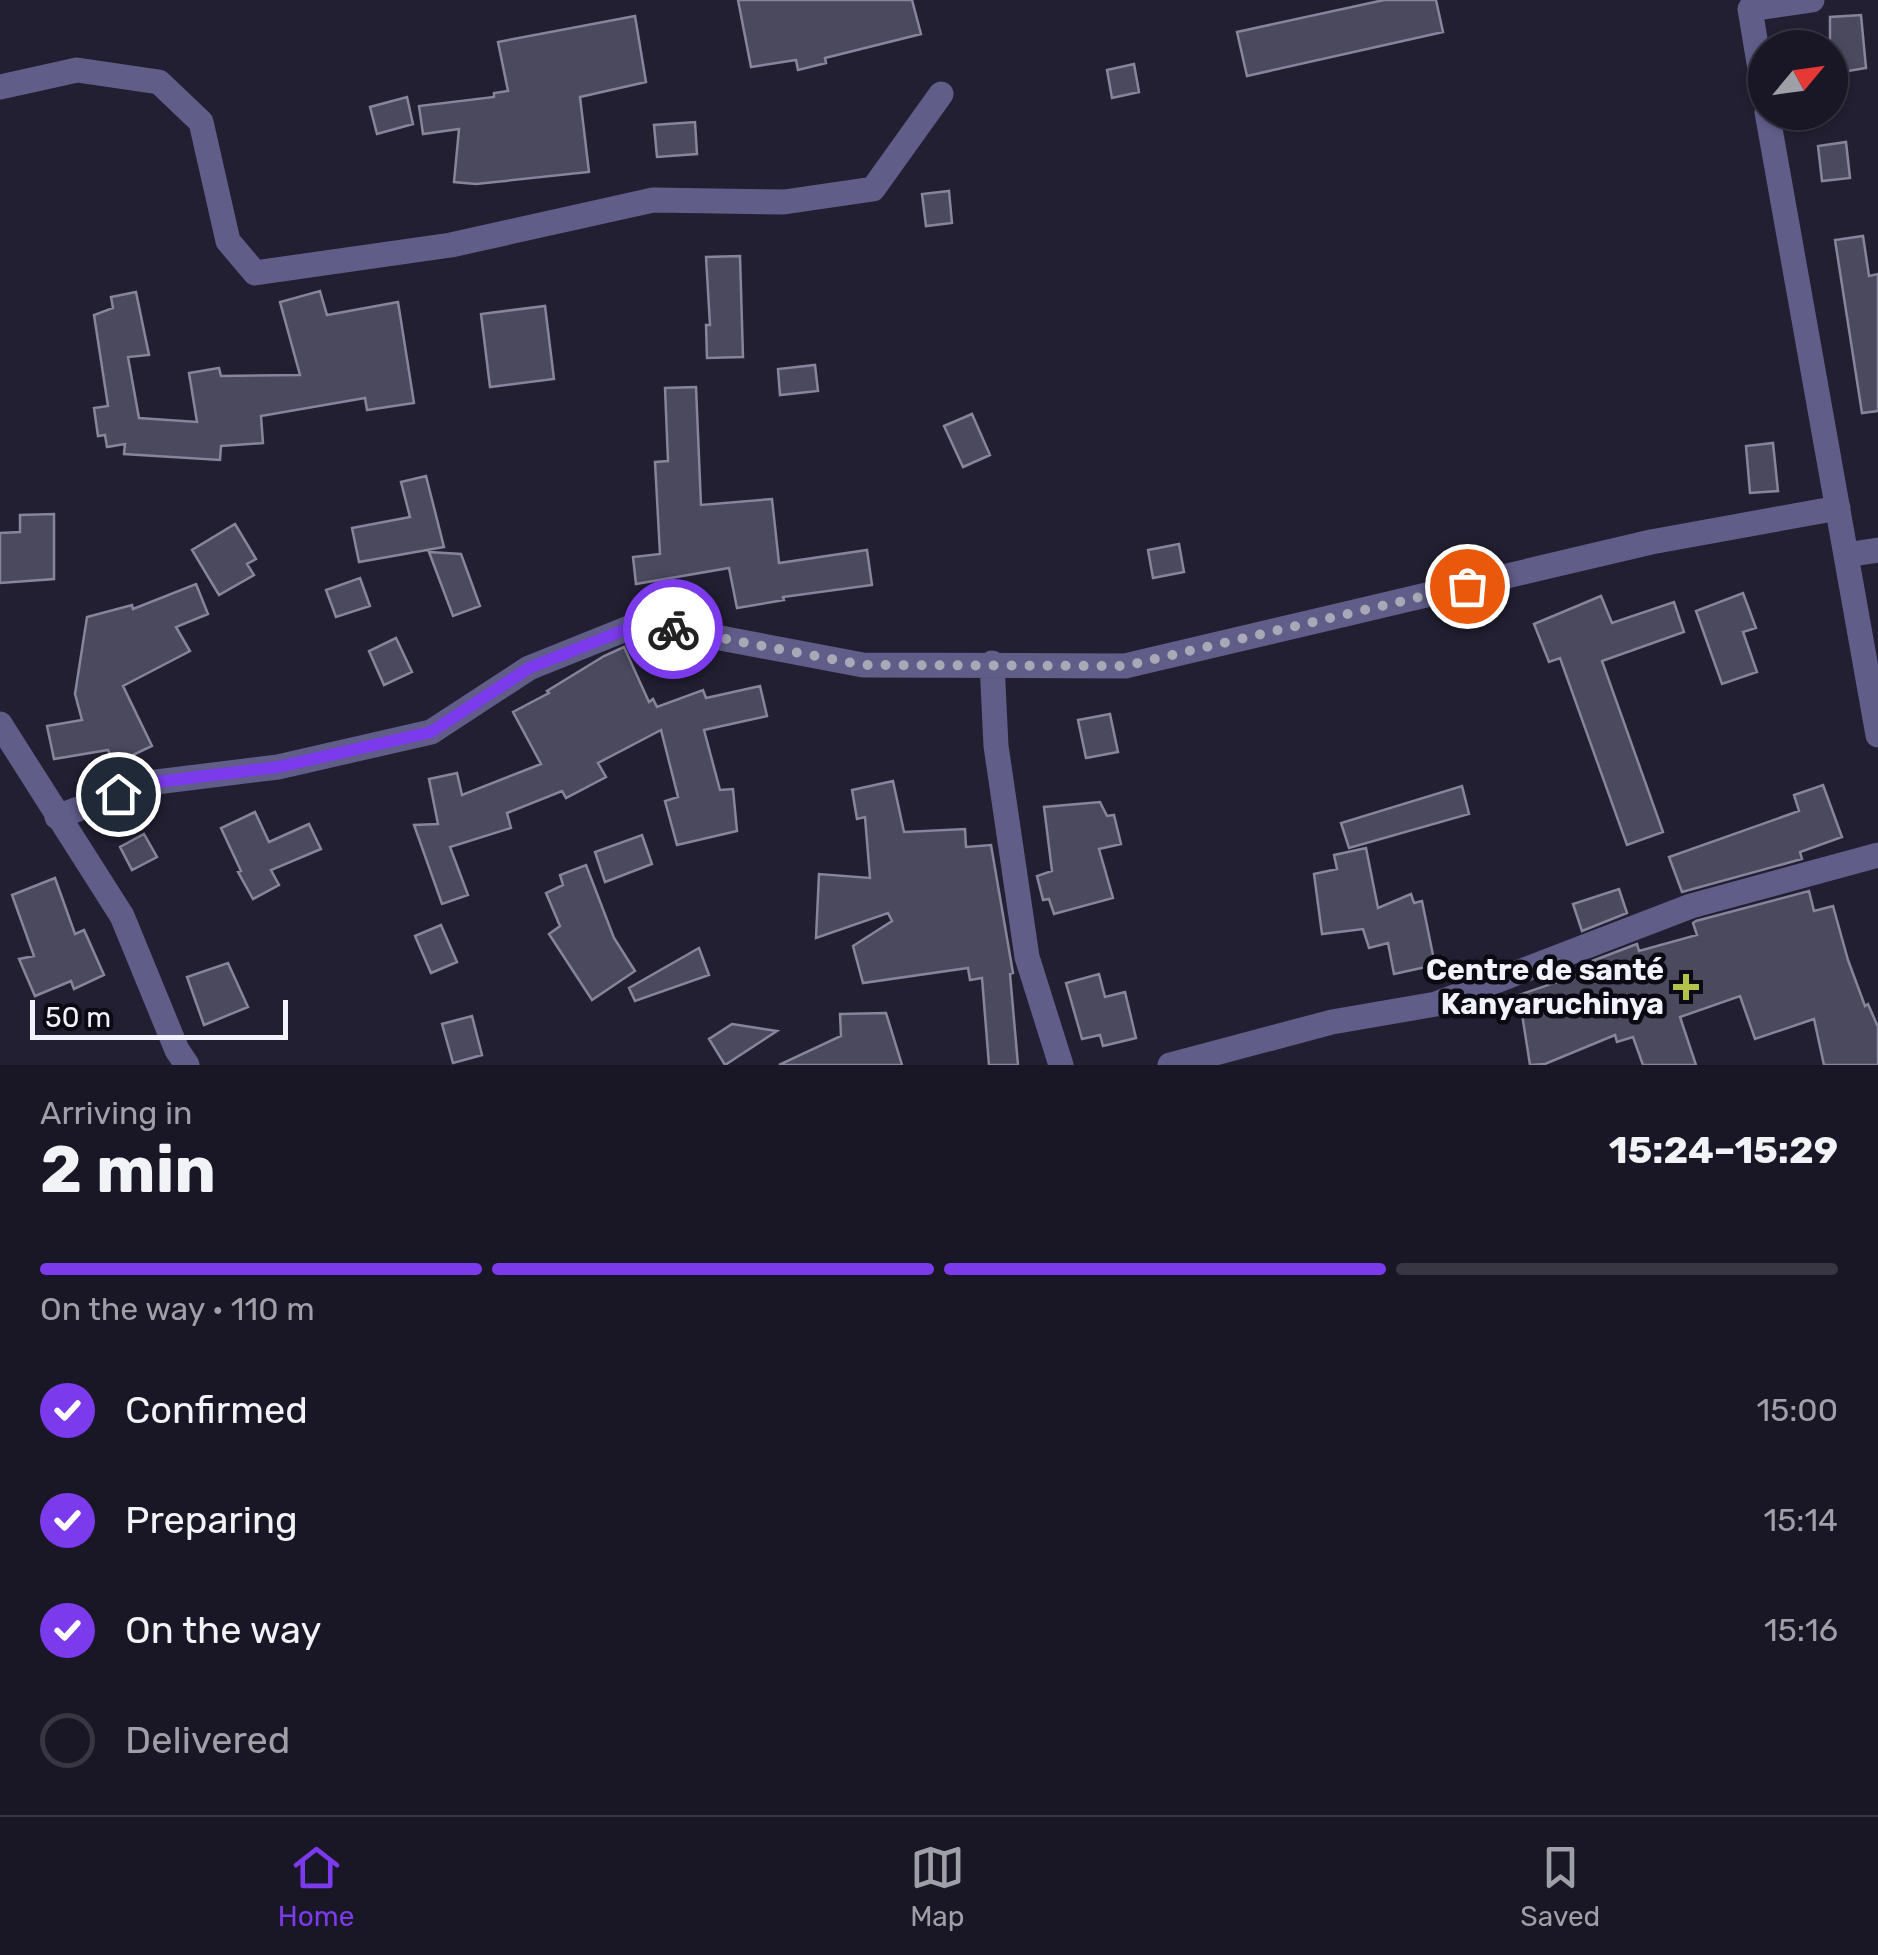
<!DOCTYPE html>
<html lang="en">
<head>
<meta charset="utf-8">
<style>
	:root { --surface:#191725; --page:#22202d; --text:#f1f3f6; --muted:#9f9fa7; --line:#373642; --accent:#7c3aed }
	body { margin:0; font-family:Rubik,sans-serif; background:var(--page); color:var(--text); height:100vh; display:flex; flex-direction:column; font-size:38px; white-space:nowrap }
	* { box-sizing:border-box; margin:0 }
	p { font-size:32px; color:var(--muted) }
	.icon { flex:none; width:55px; height:55px; fill:none; stroke:currentColor; stroke-width:2; stroke-linecap:round; stroke-linejoin:round }
	.map { position:relative; height:1065px; overflow:hidden }
	.side { display:flex; flex-direction:column; background:var(--surface); flex:1 }
	.side>* { flex:none }
	.needle { width:65px; rotate:61deg }
	.fabs { position:absolute; left:1748px; top:30px; display:grid; gap:20px }
	.fabs a { display:grid; place-items:center; width:100px; height:100px; border-radius:50%; background:var(--surface); box-shadow:0 2px 8px #0004,0 0 0 2px var(--line); font-size:50px }
	.scale { position:absolute; left:30px; bottom:25px; width:258px; box-sizing:border-box; padding-left:10px; border:5px solid #f2f1fe; border-top:0; font-size:28px; line-height:35px; white-space:nowrap; color:#f2f1fe; -webkit-text-stroke:8px #0b0a12; paint-order:stroke }
	.pin { position:absolute; display:grid; place-items:center; width:85px; height:85px; color:#fff; margin:-42px; border:5px solid #fff; border-radius:50%; box-shadow:0 2px 10px #0007 }
	.courier { position:absolute; display:grid; place-items:center; width:100px; height:100px; margin:-50px; border:8px solid #7c3aed; border-radius:50%; background:#fff; color:#222; box-shadow:0 2px 12px #0007 }
	.overview em { font-style:normal; font-weight:700 }
	.overview div { display:flex; flex-direction:column-reverse }
	.overview { display:flex; align-items:center; justify-content:space-between; height:170px; padding:0 40px }
	h1 { font-size:65px; font-weight:700; line-height:75px }
	.bar { display:grid; grid-template-columns:repeat(4,1fr); gap:15px 10px; align-content:center; height:120px; padding:0 40px }
	.bar i { height:12px; border-radius:8px; background:var(--line) }
	.bar .active { background:var(--accent) }
	.bar p { grid-column:span 4 }
	ol { padding:0 40px; list-style:none }
	li { display:flex; align-items:center; gap:30px; height:110px }
	li p { margin-inline-start:auto }
	li .icon { padding:10px; border-radius:50%; background:var(--accent); color:#fff; stroke-width:4 }
	li:last-child { color:var(--muted) }
	li i { width:55px; height:55px; border:5px solid var(--line); border-radius:50% }
	.menu { display:flex; justify-content:space-around; align-items:center; height:140px; border-top:2px solid var(--line); background:var(--surface); font-size:28px; color:var(--muted) }
	.menu a { display:grid; justify-items:center; gap:5px }
	.menu .active { color:var(--accent) }
	.map>svg:first-child { display:block }
	.building { fill:#4a495e; stroke:#86859c; stroke-width:2.5 }
	.lines { fill:none; stroke-linecap:round; stroke-linejoin:round }
	.street { stroke:#605d89; stroke-width:25 }
	.done { stroke:#a9a8b6; stroke-width:10; stroke-dasharray:0 18 }
	.route { stroke:#7c3aed; stroke-width:12 }
	.poi-dot { fill:#b3c24b; stroke:#0b0a12; stroke-width:4 }
	.labels { text-anchor:middle; stroke-width:9; stroke-linejoin:round; paint-order:stroke }
	.poi-label { font-size:30px; font-weight:bold; fill:#f2f1fe; stroke:#0b0a12; text-anchor:end }
</style>
</head>
<body>
<div class="map">
<svg width="1878" height="1065" viewBox="0 0 1878 1065">
	<rect width="100%" height="100%" fill="#211f31"/>
	<!-- building -->
	<path class="building" d="M738,0H912L921,34L825,58L826,63L798,70L796,60L751,67Z
		M1384,0H1436L1443,32L1247,76L1237,32Z
		M1861,15L1866,68L1830,74V17Z
		M635,16L646,82L580,97L589,172L476,184L454,182L459,129L423,134L419,106L494,97V93L508,91L498,42Z
		M1134,64L1139,92L1112,98L1107,70Z
		M407,97L413,124L377,134L370,107Z
		M695,122L697,154L657,157L654,125Z
		M1846,142L1850,178L1822,181L1818,146Z
		M949,191L952,223L926,226L922,194Z
		M1863,236L1869,276L1878,274V411L1862,413L1835,240Z
		M740,256L743,357L707,358L706,325H710L706,257Z
		M320,291L327,315L398,302L414,403L367,410L365,398L261,416L263,443L221,446L220,460L124,454L125,444L107,447L105,435L98,436L94,408L108,406L94,315L113,308L111,297L136,292L149,355L128,357L139,418L197,422L189,373L219,368L221,376L300,375L280,302Z
		M545,306L554,379L490,387L481,314Z
		M815,365L818,391L780,395L778,369Z
		M696,387L701,505L772,499L779,563L867,550L872,585L783,597L784,600L737,608L729,568L636,584L633,557L660,554L655,462L668,461L665,388Z
		M972,414L990,455L963,467L944,426Z
		M1773,443L1778,491L1750,493L1746,446Z
		M426,476L444,547L359,562L352,528L410,517L401,482Z
		M54,514V579L0,583V533L20,532V515Z
		M235,524L256,559L247,564L254,575L219,595L192,550Z
		M1179,544L1184,572L1153,578L1148,550Z
		M429,552L461,554L480,606L453,616Z
		M360,578L370,606L336,617L326,590Z
		M196,584L208,614L176,627L190,651L123,686L152,746L114,764L108,750L54,759L47,726L82,720L75,694L87,617L132,605L133,609Z
		M1743,593L1756,628L1743,632L1757,672L1722,684L1696,611Z
		M1601,596L1612,623L1674,602L1684,632L1602,661L1663,832L1627,845L1560,658L1549,662L1534,624Z
		M396,638L412,672L384,685L369,651Z
		M624,647L649,702L653,699L657,707L703,690L706,698L760,686L767,716L704,730L720,790L733,789L737,831L677,845L665,801L678,797L661,730L598,763L606,777L566,798L562,791L507,813L511,828L450,847L468,895L442,904L414,825L438,824L429,779L457,773L462,795L541,764L513,712L549,693L547,691L604,656Z
		M1110,714L1118,752L1086,758L1078,720Z
		M893,781L904,832L965,829L966,847L991,845L1013,973L1010,974L1018,1065H989L982,978L970,980L968,968L863,983L853,946L892,921L888,913L816,938L819,874L870,878L865,817L857,819L852,790Z
		M1823,785L1842,837L1800,852L1802,859L1682,892L1669,857L1799,811L1794,795Z
		M1462,786L1469,814L1349,848L1341,823Z
		M1100,802L1107,816L1114,815L1121,844L1099,849L1113,898L1054,914L1049,899L1043,900L1037,876L1052,871L1044,807Z
		M255,812L269,842L309,824L321,849L271,870L279,885L253,899L238,872L241,871L221,828Z
		M144,834L157,857L132,870L120,847Z
		M642,835L652,864L605,882L595,852Z
		M1366,848L1378,908L1411,894L1414,903L1422,901L1435,965L1394,974L1388,943L1369,948L1363,929L1322,934L1314,874L1337,869L1334,855Z
		M586,865L614,938L635,971L592,1000L549,934L560,926L546,893L563,885L560,875Z
		M55,878L75,934L84,930L104,975L74,989L71,981L35,996L19,959L34,956L12,895Z
		M1619,889L1627,913L1582,931L1573,904Z
		M1809,891L1814,911L1833,906L1848,960L1865,1006L1868,1004L1878,1027V1065H1824L1814,1019L1755,1039L1740,996L1680,1017L1696,1065H1643L1633,1037L1617,1042L1615,1035L1545,1064L1530,1065L1519,995L1595,969L1592,961L1637,944L1639,951L1697,935L1693,923L1696,921Z
		M441,925L457,962L431,973L415,936Z
		M699,948L709,975L635,1001L629,988Z
		M228,963L248,1007L204,1025L187,977Z
		M1099,974L1105,997L1125,992L1136,1038L1103,1046L1100,1035L1082,1039L1066,983Z
		M886,1013L902,1065H779L841,1036L840,1014Z
		M472,1016L482,1055L453,1063L442,1024Z
		M732,1024L777,1031L725,1065L709,1039Z"/>
	<g class="lines">
		<!-- street -->
		<path class="street" d="M0,87L77,70L159,82L201,122L228,241L255,273L451,245L653,200L784,202L873,189L941,94
			M1765,99L1750,9L1812,0
			M1767,112L1878,735
			M1846,555L1878,550
			M992,663L996,746L1027,957L1061,1065
			M0,724L122,916L177,1050L187,1065
			M57,817L148,783L278,767L431,732L529,668L641,623L863,665L1125,666L1651,542L1838,508
			M1170,1065L1332,1022L1436,1004L1691,906L1878,855"/>
	</g>
	<g class="lines">
		<!-- done -->
		<path class="done" d="M673,629L863,665L1125,666L1467,586"/>
		<!-- route -->
		<path class="route" d="M118,794L148,783L278,767L431,732L529,668L642,623L673,629"/>
	</g>
	<!-- markers -->
	<path class="poi-dot" d="M1681 972h10v10h10v10h-10v10h-10v-10h-10v-10h10z"/>
	<g class="labels">
		<!-- poi labels -->
		<g class="poi-label">
			<text x="1664" y="980">Centre de santé<tspan x="1664" dy="34">Kanyaruchinya</tspan></text>
		</g>
	</g>
</svg>
<div class="fabs">
<a><svg class="needle" viewBox="-14 -14 28 28"><path d="M0-13l5 13h-10z" fill="#e53935"/><path d="M0 13l5-13h-10z" fill="#9f9fa7"/></svg></a>
</div>
<div class="scale">50 m</div>
<div class="pin" style="left:1467px;top:586px;background:#ea580c"><svg class="icon" aria-label="bag" viewBox="0 0 24 24"><path d="M5 8h14l-1 12H6zM9 8a3 3 0 0 1 6 0"/></svg></div>
<div class="pin" style="left:118px;top:794px;background:#1f2937"><svg class="icon" aria-label="home" viewBox="0 0 24 24"><path d="M3 11l9-7 9 7M6 9v11h12V9"/></svg></div>
<div class="courier" style="left:673px;top:629px"><svg class="icon" aria-label="bike" viewBox="0 0 24 24"><circle cx="6" cy="16" r="4"/><circle cx="18" cy="16" r="4"/><path d="M6 16l4-8h5l3 8M10 8l3 8H6M13 5h3"/></svg></div>
</div>
<section class="side">
<div class="overview"><div><h1>2 min</h1><p>Arriving in</p></div><em>15:24–15:29</em></div>
<div class="bar"><i class="active"></i><i class="active"></i><i class="active"></i><i></i><p>On the way · 110 m</p></div>
<ol>
<li><svg class="icon" aria-label="check" viewBox="0 0 24 24"><path d="M5 12l5 5 9-10"/></svg>Confirmed<p>15:00</p></li>
<li><svg class="icon" aria-label="check" viewBox="0 0 24 24"><path d="M5 12l5 5 9-10"/></svg>Preparing<p>15:14</p></li>
<li><svg class="icon" aria-label="check" viewBox="0 0 24 24"><path d="M5 12l5 5 9-10"/></svg>On the way<p>15:16</p></li>
<li><i></i>Delivered</li>
</ol>
</section>
<nav class="menu">
<a class="active"><svg class="icon" aria-label="home" viewBox="0 0 24 24"><path d="M3 11l9-7 9 7M6 9v11h12V9"/></svg>Home</a>
<a><svg class="icon" aria-label="map" viewBox="0 0 24 24"><path d="M3 6l6-2 6 2 6-2v14l-6 2-6-2-6 2zM9 4v14M15 6v14"/></svg>Map</a>
<a><svg class="icon" aria-label="saved" viewBox="0 0 24 24"><path d="M7 4h10v16l-5-4-5 4z"/></svg>Saved</a>
</nav>
</body>
</html>
